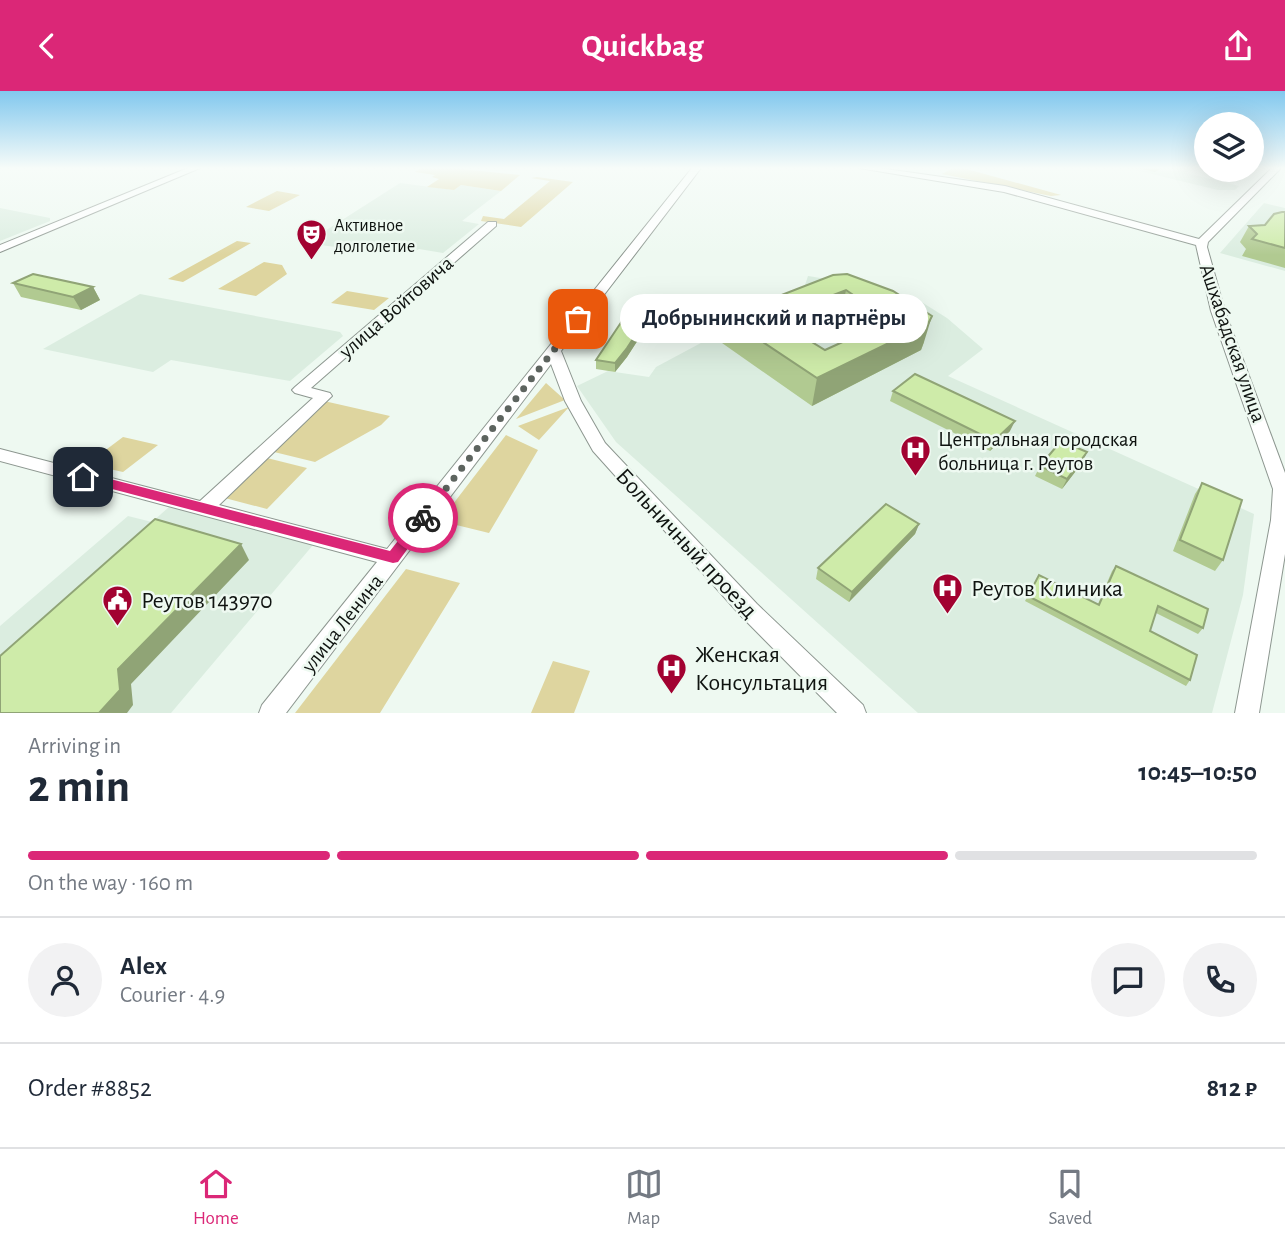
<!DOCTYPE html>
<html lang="en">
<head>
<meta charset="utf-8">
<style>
	:root { --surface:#fff; --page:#f2f2f3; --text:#1f2937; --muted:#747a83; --line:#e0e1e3; --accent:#db2777 }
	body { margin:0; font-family:"Alegreya Sans",sans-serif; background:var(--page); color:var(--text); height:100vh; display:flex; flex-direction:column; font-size:26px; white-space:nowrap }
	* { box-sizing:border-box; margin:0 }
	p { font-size:23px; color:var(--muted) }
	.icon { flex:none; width:38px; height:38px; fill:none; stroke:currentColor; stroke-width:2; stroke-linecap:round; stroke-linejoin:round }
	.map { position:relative; height:622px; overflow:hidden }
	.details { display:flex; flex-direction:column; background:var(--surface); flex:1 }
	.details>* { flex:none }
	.fabs { position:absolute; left:1194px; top:21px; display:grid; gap:14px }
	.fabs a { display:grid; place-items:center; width:70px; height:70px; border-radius:50%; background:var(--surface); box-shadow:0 7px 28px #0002; font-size:35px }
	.pin { position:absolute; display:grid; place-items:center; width:60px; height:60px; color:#fff; margin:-30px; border-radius:14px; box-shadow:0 4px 10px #0006 }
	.courier { position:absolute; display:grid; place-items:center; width:70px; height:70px; margin:-35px; border:5px solid #db2777; border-radius:50%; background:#fff; color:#222; box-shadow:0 2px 9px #0007 }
	.bubble { position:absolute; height:49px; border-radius:24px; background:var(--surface); box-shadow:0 7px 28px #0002; font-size:23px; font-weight:600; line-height:49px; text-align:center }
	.headline em { font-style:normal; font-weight:600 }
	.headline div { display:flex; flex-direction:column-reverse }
	.headline { display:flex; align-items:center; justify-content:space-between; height:119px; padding:0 28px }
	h1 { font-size:46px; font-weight:600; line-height:52px }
	.bar { display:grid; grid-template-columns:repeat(4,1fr); gap:10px 7px; align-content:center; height:84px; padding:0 28px }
	.bar i { height:9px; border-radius:5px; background:var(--line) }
	.bar .selected { background:var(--accent) }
	.bar p { grid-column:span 4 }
	.line { display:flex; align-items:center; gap:18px; padding:0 28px; border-top:2px solid var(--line) }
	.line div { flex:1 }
	.round { display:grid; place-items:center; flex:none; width:74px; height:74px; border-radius:37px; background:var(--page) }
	header { display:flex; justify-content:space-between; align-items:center; height:91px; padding:0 28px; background:var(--accent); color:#fff; font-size:32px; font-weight:600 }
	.dock { display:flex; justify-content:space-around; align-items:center; height:98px; border-top:2px solid var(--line); background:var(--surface); font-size:19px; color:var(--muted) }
	.dock a { display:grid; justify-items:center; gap:4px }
	.dock .selected { color:var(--accent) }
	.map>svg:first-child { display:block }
	.built { fill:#dbede0 }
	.green { fill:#ded59f }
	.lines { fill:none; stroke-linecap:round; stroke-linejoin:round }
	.minor-casing { stroke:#8d9790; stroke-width:2 }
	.minor { fill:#fff; fill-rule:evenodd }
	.wall { fill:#b1ca91; fill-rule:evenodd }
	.shaded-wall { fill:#90a476 }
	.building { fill:#ceeba9; stroke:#90a476; stroke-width:2; fill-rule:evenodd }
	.route { fill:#db2777 }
	.done { stroke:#5d645f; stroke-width:7; stroke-dasharray:0 12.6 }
	.labels { text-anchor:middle; stroke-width:5; stroke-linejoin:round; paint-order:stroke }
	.far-poi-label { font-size:18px; fill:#0f1310; stroke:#eef9f1; text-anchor:start }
	.street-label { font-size:21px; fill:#0f1310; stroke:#eef9f1 }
	.poi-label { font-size:21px; fill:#0f1310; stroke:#eef9f1; text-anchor:start }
	.near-street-label { font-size:24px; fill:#0f1310; stroke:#eef9f1 }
	.near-poi-label { font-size:24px; fill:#0f1310; stroke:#eef9f1; text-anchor:start }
</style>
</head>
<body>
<header><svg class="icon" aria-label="back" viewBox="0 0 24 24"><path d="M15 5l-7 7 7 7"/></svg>Quickbag<svg class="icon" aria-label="share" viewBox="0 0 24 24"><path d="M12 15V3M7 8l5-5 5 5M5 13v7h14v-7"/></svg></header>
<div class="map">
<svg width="1285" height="622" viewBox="0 0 1285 622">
	<rect width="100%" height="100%" fill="#eef9f1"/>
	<!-- built -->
	<path class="built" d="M1127,77H1186L1189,78L1186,82L1239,95L1235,99H1218Z
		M400,92L454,99L461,94L501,100L462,130L479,133L443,162L419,158L412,162L357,154L350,158L306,152Z
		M1264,112L1285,117V180L1220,162Z
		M0,117L50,127V130L0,150Z
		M808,185L882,197L923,212L947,227L983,258L948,285L1254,423L1243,504L1212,622H918L616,351L577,295L608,280L649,286L656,276L804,197Z
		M140,203L340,241L343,245L290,290L171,269L153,281L43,258Z
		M169,416L313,454L171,622H0V535L128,425L152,431Z"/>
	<!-- green -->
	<path class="green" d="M421,77H451L520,84L501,100L461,94L454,99L427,96L439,88L432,86L435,84L415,81Z
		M953,77H963L1061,104L1051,105L942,83Z
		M537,86L573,91L521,136L481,130L483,125L504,128L550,90L531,87Z
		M277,100L300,104L269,120L246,116Z
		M237,150L251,152L183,191L168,188Z
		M264,171L282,174L287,183L256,205L218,198Z
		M347,200L389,207L374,219L331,212Z
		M546,292L565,309L516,328Z
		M324,310L390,325L381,334L315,371L270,360Z
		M569,316L539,349L518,335Z
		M506,344L538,359L489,442L440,430Z
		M123,346L158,354L123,381L87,373Z
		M263,366L307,377L267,418L221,406Z
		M406,478L460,492L380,622H295Z
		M553,570L590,580L574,622H531Z"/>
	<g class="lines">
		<defs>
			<path id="minor" d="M188,77H200L0,161V154Z
				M692,77H701L561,260L581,310L605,352L757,513L863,614L866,622H837L741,525L593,360L565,310L551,273L286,622H259L262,614L377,471L0,370V358L200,410L313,307L295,302L292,299L295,296L488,131H496V135L311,297L330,302L332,305L219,414L387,458Z
				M859,77H879L1005,95L1199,148L1272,77H1281L1208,151L1207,156L1225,220L1285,382V463L1259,622H1235L1271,429L1273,398L1211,220L1196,154L1004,101Z"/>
		</defs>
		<!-- minor casing -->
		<use href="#minor" class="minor-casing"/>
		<!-- minor -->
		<use href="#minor" class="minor"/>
	</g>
	<!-- wall -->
	<path class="wall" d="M1137,77H1162L1155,81Z
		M1285,121V177L1242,165L1246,158L1240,151L1249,135L1265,134Z
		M833,184L893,200L924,251L921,259L812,315L722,252L725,226ZM841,224L860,237L868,240L825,259L797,241Z
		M13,192L93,196L100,209L81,219L21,206Z
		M656,221L627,266L615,281L596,278V269Z
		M893,300L1010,340L990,360L890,310Z
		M1087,361L1082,372L1062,398L1035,385L1040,375Z
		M1202,392L1223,469L1215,480L1173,460L1195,403Z
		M919,433L915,443L849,511L816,488L818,477Z
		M1116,475L1203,537L1198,543L1156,522L1150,540L1190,589L1186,595L1025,510L1039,484L1098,513L1112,480Z"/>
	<!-- shaded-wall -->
	<path class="shaded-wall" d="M93,196L100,209L81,219L73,206Z
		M846,199L841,224L769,252L773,227Z
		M656,213V221L627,266L615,281V272Z
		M932,225L924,251L921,259L812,315L817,287Z
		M1015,330L1010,340L990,360L994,350Z
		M1087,361L1082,372L1062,398L1067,388Z
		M919,433L915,443L849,511L852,501Z
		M241,453L249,469L131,593L133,614L127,622H99L118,578Z"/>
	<!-- building -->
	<path class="building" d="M1282,121H1285V157L1252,148L1257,143L1249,135L1265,134L1274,123Z
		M33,183L93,196L73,206L13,192Z
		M847,183L893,200L932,225L928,233L817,287L725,226L833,184ZM846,199L865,212L896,223L876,232L880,234L825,259L773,227Z
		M636,209L656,213L627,257L615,272L596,269Z
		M915,283L1015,330L994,350L893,300Z
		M1061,350L1087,361L1067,388L1040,375Z
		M1202,392L1242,409L1223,469L1180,449Z
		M886,413L919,433L852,501L818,477Z
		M155,428L241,453L118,578L120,599L99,622H0V565Z
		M1116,475L1208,518L1203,537L1158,515L1150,540L1197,564L1190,589L1028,505L1039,484L1099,514Z"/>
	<!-- sky -->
	<linearGradient id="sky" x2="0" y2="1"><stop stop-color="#82c8ee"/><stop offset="0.47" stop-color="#f7fcf9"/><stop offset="1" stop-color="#f7fcf9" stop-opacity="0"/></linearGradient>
	<rect width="1285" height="164" fill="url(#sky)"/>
	<!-- route -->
	<path class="route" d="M83,381L390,460L419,423H428L430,427L398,471L393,472L78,389V383Z"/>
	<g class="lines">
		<!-- done -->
		<path class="done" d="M423,427L578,228"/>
	</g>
	<!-- icons -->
	<defs>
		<symbol id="theatre-pin" viewBox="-11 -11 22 30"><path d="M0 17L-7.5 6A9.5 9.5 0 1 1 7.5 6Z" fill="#a20231" stroke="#eef9f1"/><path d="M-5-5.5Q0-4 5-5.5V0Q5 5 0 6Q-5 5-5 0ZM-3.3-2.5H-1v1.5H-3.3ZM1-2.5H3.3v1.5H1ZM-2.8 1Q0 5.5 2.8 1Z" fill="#fff"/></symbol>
		<symbol id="hospital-pin" viewBox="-11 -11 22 30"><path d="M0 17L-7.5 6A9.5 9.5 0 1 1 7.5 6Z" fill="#a20231" stroke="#eef9f1"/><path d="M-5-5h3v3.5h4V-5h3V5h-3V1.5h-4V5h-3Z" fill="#fff"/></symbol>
		<symbol id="civic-pin" viewBox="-11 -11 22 30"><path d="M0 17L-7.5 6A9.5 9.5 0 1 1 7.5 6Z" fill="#a20231" stroke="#eef9f1"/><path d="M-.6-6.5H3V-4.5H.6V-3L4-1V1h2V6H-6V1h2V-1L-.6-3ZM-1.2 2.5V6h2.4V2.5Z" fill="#fff"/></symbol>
	</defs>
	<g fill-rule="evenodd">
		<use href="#theatre-pin" x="294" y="126" width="35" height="47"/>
		<use href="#hospital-pin" x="898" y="342" width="35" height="47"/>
		<use href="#hospital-pin" x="930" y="480" width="35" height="47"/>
		<use href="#civic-pin" x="100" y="492" width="35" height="47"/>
		<use href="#hospital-pin" x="654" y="560" width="35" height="47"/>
	</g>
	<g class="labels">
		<!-- far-poi labels -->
		<g class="far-poi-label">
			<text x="334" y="140">Активное<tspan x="334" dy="21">долголетие</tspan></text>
		</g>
		<!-- street labels -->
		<g class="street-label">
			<text transform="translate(396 216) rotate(-41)" y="7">улица Войтовича</text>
			<text transform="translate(1233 252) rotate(71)" y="7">Ашхабадская улица</text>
			<text transform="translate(342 532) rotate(-52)" y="7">улица Ленина</text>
		</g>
		<!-- poi labels -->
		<g class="poi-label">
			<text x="938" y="355">Центральная городская<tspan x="938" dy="24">больница г. Реутов</tspan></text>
		</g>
		<!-- near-street labels -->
		<g class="near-street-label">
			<text transform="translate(687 452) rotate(47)" y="8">Больничный проезд</text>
		</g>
		<!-- near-poi labels -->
		<g class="near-poi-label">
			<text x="971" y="505">Реутов Клиника</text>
			<text x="141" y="517">Реутов 143970</text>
			<text x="695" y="571">Женская<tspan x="695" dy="28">Консультация</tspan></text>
		</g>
	</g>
</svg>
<div class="fabs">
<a><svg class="icon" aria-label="layers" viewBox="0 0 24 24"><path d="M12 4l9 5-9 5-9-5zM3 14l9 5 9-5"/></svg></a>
</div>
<div class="pin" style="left:578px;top:228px;background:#ea580c"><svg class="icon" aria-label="bag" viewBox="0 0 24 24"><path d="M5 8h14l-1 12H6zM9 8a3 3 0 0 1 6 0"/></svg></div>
<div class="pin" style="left:83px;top:386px;background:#1f2937"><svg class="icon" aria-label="home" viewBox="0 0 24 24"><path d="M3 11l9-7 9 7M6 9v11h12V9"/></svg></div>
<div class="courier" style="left:423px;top:427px"><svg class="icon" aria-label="bike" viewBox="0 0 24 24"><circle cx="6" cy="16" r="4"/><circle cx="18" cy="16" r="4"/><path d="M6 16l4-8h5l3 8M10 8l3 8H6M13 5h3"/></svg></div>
<div class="bubble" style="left:620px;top:203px;width:308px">Добрынинский и партнёры</div>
</div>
<section class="details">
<div class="headline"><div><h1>2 min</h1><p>Arriving in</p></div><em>10:45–10:50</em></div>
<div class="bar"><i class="selected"></i><i class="selected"></i><i class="selected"></i><i></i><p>On the way · 160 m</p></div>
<div class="line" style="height:126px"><a class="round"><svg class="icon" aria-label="person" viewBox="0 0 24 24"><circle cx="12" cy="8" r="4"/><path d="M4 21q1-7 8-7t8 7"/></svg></a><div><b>Alex</b><p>Courier · 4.9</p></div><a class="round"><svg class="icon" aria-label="chat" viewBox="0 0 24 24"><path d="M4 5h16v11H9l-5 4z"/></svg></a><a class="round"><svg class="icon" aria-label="phone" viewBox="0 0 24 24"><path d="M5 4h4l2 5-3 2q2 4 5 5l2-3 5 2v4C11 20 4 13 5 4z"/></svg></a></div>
<div class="line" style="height:91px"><div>Order #8852</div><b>812 ₽</b></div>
</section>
<nav class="dock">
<a class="selected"><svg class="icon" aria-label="home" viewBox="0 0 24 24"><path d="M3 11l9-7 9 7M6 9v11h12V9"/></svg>Home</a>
<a><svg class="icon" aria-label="map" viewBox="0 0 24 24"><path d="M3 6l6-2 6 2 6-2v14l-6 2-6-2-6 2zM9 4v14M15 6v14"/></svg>Map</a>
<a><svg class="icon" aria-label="saved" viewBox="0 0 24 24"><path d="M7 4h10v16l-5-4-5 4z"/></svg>Saved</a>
</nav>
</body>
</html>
